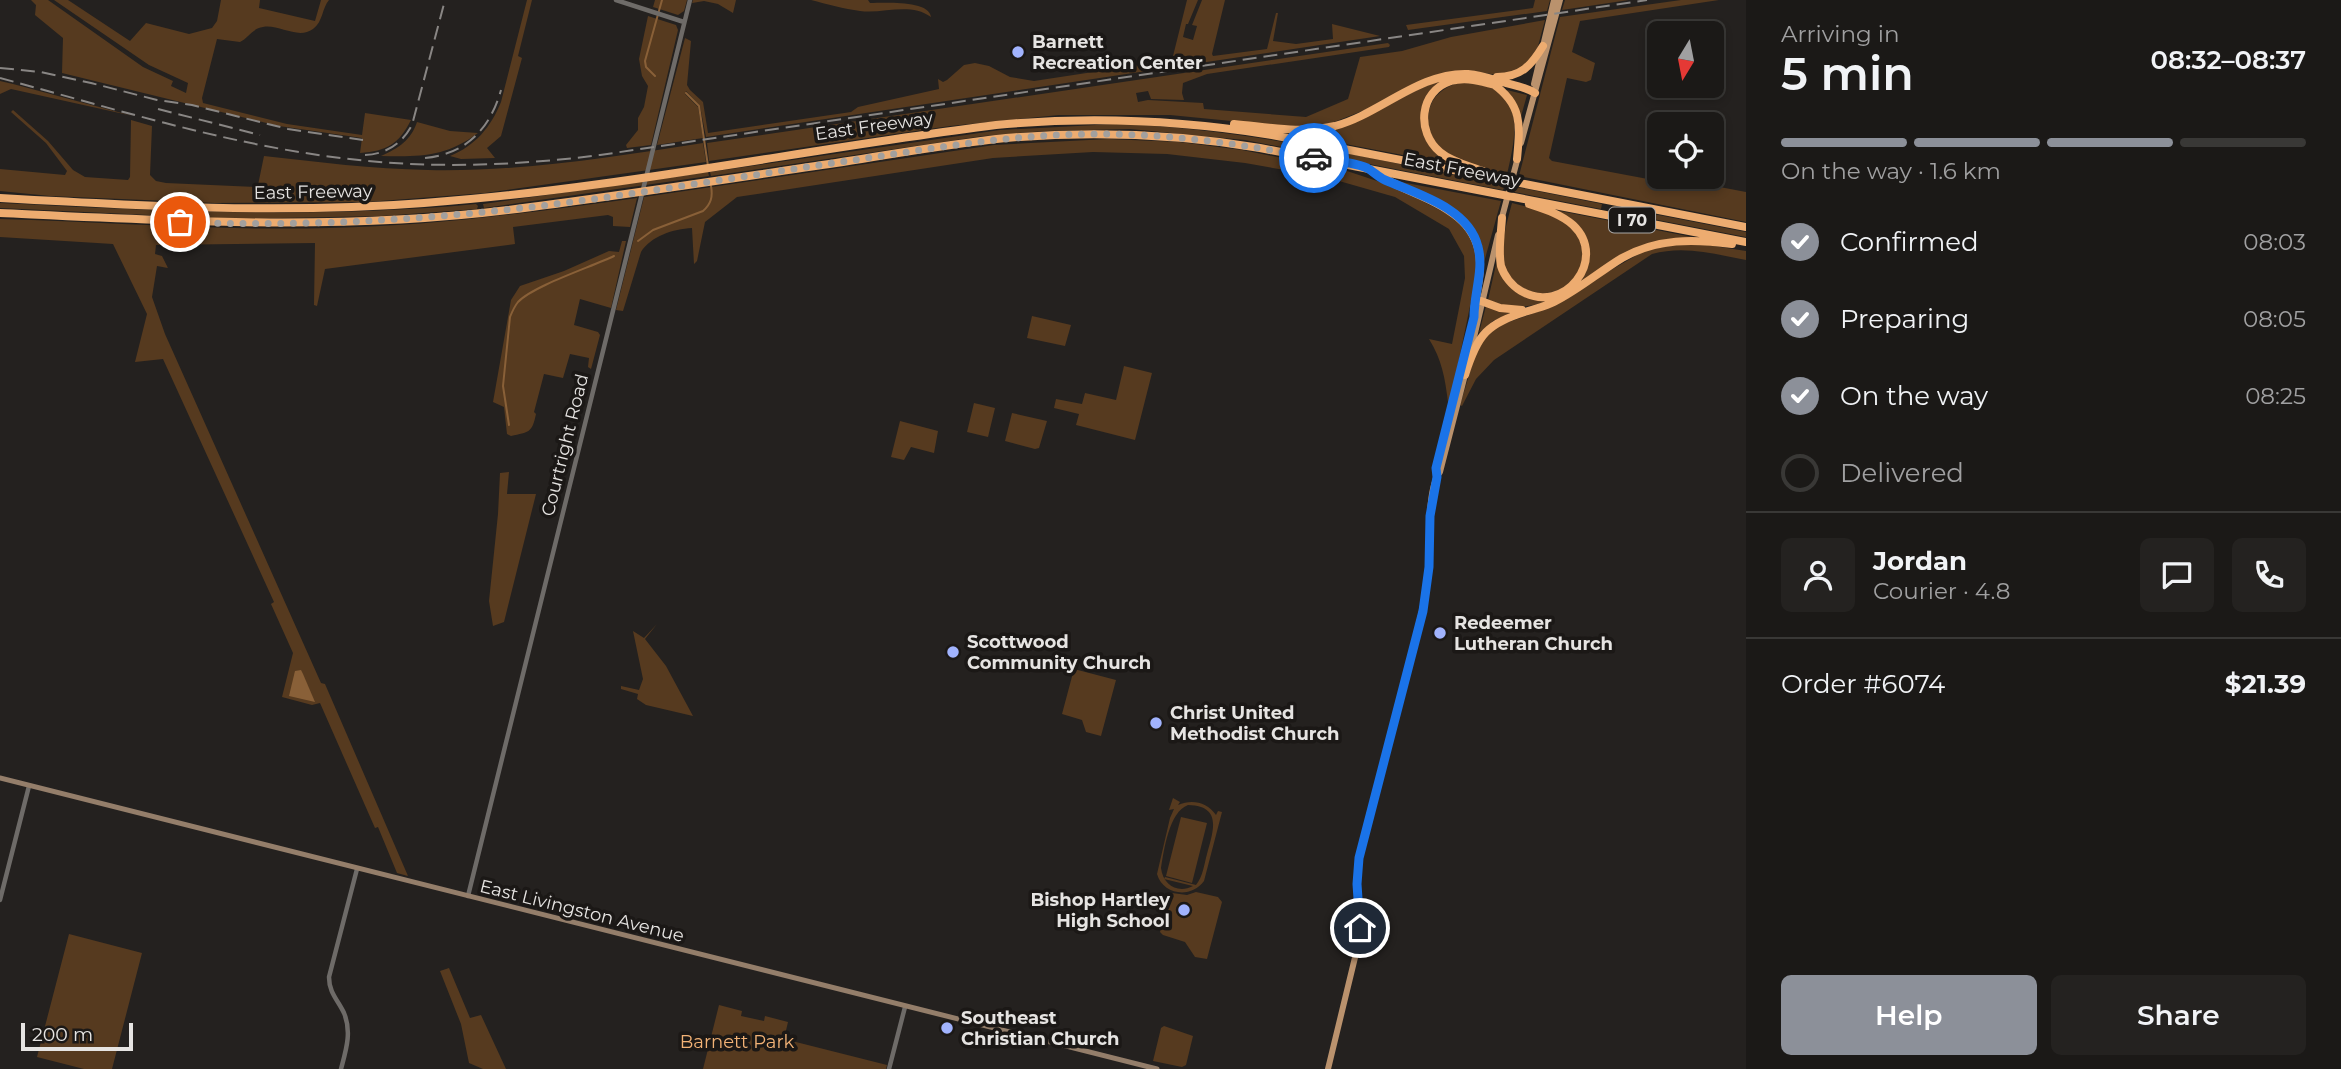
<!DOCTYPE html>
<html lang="en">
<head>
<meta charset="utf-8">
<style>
	:root { --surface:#1b1917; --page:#242220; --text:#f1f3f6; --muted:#a0a0a1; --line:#393836; --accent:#8c9099 }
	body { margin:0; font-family:Montserrat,sans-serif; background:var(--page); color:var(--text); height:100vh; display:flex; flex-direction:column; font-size:26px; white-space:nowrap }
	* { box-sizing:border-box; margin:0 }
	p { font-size:23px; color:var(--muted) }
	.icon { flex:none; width:38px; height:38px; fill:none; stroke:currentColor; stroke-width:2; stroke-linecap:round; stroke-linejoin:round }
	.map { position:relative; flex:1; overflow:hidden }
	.side { display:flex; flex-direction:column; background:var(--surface); width:595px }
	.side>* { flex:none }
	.needle { width:46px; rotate:190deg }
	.buttons { position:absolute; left:1647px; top:21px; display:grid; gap:14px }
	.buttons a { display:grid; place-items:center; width:77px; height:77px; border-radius:10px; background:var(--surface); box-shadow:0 4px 10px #0003,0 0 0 2px var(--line); font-size:35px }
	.scale { position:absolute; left:21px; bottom:18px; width:112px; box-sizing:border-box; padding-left:7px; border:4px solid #e6e4e2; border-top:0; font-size:19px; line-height:24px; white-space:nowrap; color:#e6e4e2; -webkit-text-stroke:5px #1b1816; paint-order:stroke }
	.pin { position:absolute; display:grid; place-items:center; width:60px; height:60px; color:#fff; margin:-30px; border:4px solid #fff; border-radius:50%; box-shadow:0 2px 7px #0007 }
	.courier { position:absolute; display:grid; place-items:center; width:70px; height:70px; margin:-35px; border:5px solid #1a73e8; border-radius:50%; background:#fff; color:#222; box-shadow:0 2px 9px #0007 }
	.overview em { font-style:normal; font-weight:600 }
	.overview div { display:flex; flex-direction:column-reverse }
	.overview { display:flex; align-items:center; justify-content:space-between; height:119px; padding:0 35px }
	h1 { font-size:46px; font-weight:600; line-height:52px }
	.bar { display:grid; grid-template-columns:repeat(4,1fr); gap:10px 7px; align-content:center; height:84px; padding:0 35px }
	.bar i { height:9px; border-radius:5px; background:var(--line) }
	.bar .current { background:var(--accent) }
	.bar p { grid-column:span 4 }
	.line { display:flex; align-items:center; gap:18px; padding:0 35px; border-top:2px solid var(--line) }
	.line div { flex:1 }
	.round { display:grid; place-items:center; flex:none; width:74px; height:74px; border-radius:10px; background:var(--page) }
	ol { padding:0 35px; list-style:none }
	li { display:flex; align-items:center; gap:21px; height:77px }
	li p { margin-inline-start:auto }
	li .icon { padding:7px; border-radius:50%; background:var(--accent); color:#fff; stroke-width:4 }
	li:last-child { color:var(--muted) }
	li i { width:38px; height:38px; border:4px solid var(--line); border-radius:50% }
	.primary-button { display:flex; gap:14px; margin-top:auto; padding:14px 35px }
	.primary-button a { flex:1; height:80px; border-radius:10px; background:var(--accent); color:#fff; font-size:28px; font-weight:600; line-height:80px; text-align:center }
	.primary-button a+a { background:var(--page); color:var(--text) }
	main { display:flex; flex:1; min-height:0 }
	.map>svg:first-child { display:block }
	.green { fill:#563a1f; fill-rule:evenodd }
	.water { fill:#896038 }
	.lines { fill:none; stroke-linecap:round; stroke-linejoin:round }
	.stream { stroke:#896038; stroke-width:2 }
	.tertiary { stroke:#6e6b68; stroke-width:4.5 }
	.secondary { stroke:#947e6a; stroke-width:5 }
	.primary { stroke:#ba926d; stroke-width:6 }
	.motorway { stroke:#edac70; stroke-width:8 }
	.rail { stroke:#898684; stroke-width:2; stroke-dasharray:14 7; stroke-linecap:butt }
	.done { stroke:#a2a09e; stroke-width:7; stroke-dasharray:0 12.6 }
	.route { stroke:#1a73e8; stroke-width:9 }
	.poi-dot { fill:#a1b3fd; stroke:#1b1816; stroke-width:2.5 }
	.labels { text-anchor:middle; stroke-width:7; stroke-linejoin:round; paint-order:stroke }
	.shield { fill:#1b1816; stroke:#a9a7a5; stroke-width:2 }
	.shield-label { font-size:16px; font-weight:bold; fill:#e6e4e2 }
	.poi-label { font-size:18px; font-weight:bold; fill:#e6e4e2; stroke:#1b1816; text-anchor:start }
	.street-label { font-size:18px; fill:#e6e4e2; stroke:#1b1816 }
	.park-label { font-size:18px; fill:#f2b276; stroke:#1b1816 }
</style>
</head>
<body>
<main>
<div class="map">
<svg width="1746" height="1069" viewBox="0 0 1746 1069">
	<rect width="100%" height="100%" fill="#24211f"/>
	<!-- green -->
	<path class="green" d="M31,0H48L143,67L173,81L171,86L186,93L188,83L149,65L54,0H68L130,41L146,23L189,34L212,28L217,21L221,0H260L259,8L315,21L321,0H329C322,8 323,22 313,29C298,40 279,24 263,27C253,28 248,38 240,42L217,39L202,98L203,103L287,124L362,135L365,113L411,120C399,144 387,151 360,153L362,138L279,126L62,73L63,38L35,15L36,5Z
		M527,0H532L518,56L522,58L501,136L487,148L495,158L461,159L450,156C475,146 491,127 501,102Z
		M655,0H687L684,11L678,15L653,7Z
		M693,0H736L733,13L718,4L704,1L692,3Z
		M811,0H868L870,3C885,3 929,0 931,17C910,2 884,14 860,11C844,9 827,4 811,0Z
		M1187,0H1198L1188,24H1186L1183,37L1193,40L1197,26L1192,25L1202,0H1225L1212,54L1213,56L1267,49L1276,13H1278L1273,41L1296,44L1333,39L1332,24L1380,36L706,137L700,106L686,91L685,94L698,107L703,138L657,145L685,38L691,41L687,85L690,90L703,102L708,133L851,112L858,107L939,89L938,79L943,82L947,80L964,65L975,63L989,66L1010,77L1034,81L1172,60Z
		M1535,0H1550L1547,11L1408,30L1406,25L1533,8Z
		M1565,0H1629L1562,10Z
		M1681,0H1719L1580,21L1572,52L1595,63L1591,80L1586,82L1567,78L1549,158L1552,161L1701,189L1704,184L1746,192V222L1519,176L1560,17Z
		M648,16L676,25L678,30L651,145L627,148L626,145L638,130V118L644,107L648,86L642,76L639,59Z
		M1545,20L1537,50L1529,63L1517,72L1497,75L1467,70L1329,124L1292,127L1170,115H1059L950,126L709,161L707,143L1388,43L1390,45L1389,47L1207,74L1183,83L1182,93L1184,100L1151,99L1148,91L1136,93L1138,102L1148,100L1203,103L1204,109L1306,117L1348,99L1360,57L1402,51L1451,37Z
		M1453,77L1433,91L1424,134L1455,165L1293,134L1367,115L1430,84Z
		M0,81L13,84L133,116L11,89L0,94Z
		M1458,83C1524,82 1519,125 1507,174C1474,167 1420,155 1429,111C1432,96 1444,87 1458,83Z
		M1507,90L1527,95L1520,120L1507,92Z
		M13,110L48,141L73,170L85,177L128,180L130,177L131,120L152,126L150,175L156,181L166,183L256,187L258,185L264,156C318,162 373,169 428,170C521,172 612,157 703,143L706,162L485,193L367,202L215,203L50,196L0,191V169L65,175L67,171L46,143L11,112Z
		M417,122L450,131L478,133C446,157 419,157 381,156C399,148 411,140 417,122Z
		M1115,124C1247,128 1376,160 1505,185L1503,190L1245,140L1130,129L1045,131L983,136L711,176L710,172L1000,130Z
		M1108,139L1179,142L1242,150L1347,171L1395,187L1455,218L1471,238L1477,255L1476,277L1450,403L1448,402C1445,378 1442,360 1429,339L1452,344L1465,278L1464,256L1449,229L1395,197L1325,177L1245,163L1167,154L1093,152L993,158L737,197L705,222L697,261L694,264L692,228C673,229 651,236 641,252L623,311L616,310L644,197L994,145Z
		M708,172L709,176L484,208L483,204Z
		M1396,181L1501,201L1483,266L1468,224Z
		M1516,187L1602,204L1601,209L1514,192Z
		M637,198L630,227L613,226V217L608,215L513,227L515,244L325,269L317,306L314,305L315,243L156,245L155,254L162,256L168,268L157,266L152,297L165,334L321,683L325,684L408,876L397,873L378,827L375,828L320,703L312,705L282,697L293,653L271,604L274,602L163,359L135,362L147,314L113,244L0,237V219C110,222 220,231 330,228C433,226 535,212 637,198Z
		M0,203C159,211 317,219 476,204L478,206L477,209L382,216L233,219L0,208Z
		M1512,203C1531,208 1557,213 1571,228C1605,263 1557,314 1517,284C1510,279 1505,271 1503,262C1501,242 1507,222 1512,203Z
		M1612,206L1746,232V237L1611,211Z
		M1555,210L1697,238L1641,248L1575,287L1587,247Z
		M622,241H626L611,308L580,299L574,325L598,332L600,335L591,369L588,367L589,358L570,354L563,378L544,374L534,412L536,414C532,433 529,432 511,436L507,434L504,407L493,402L511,300L520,286L564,271L609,251L619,252Z
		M1679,244L1707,245L1746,251V260C1714,254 1684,245 1652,254L1494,360L1476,379L1462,406L1460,405L1477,349L1492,328L1540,311L1644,251Z
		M1497,260L1510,286L1556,299C1527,307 1516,311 1488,300Z
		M1486,306L1513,313L1493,321L1479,333Z
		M1032,316L1071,325L1065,346L1027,338Z
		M1124,366L1152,373L1135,440L1076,425L1079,414L1054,408L1056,399L1082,404L1085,393L1116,400Z
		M974,403L995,408L988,437L967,432Z
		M1012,413L1047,421L1039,448L1035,449L1005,441Z
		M900,421L938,431L934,453L911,447L904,460L891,457Z
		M509,472L507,494H536L504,622L493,626L489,601L498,514L500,473Z
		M657,624L645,639L666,666L693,716L646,705L637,699L638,694L621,689V686L639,690L643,679L633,631L644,638Z
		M1074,669L1116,680L1101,736L1086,732L1082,720L1062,714Z
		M1173,798L1180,802L1178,805C1192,799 1207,802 1216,815L1218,811L1222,812L1204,881C1191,899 1163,895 1157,874L1170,818L1174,809L1169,810ZM1188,805C1223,806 1213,831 1207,854C1204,865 1203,876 1196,885L1165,877L1164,879L1193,886C1178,894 1163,885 1161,868C1164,850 1169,812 1188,805Z
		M1181,817L1207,823L1192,883L1166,876Z
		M1196,892L1218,897L1222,902L1207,959L1195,957L1185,942L1163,935L1160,932L1168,895L1172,893L1187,895Z
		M69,934L142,953L112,1069H84L37,1057Z
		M449,968L470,1018L481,1015L506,1069H483L469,1063L461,1024L440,971Z
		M719,1005L742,1011L741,1016L764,1021L765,1016L788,1022L784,1039L887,1065L886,1069H703Z
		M1164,1026L1193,1036L1186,1065L1182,1067L1153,1061L1161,1028Z"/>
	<!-- water -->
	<path class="water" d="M301,670L303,674L315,702L289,696L295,671Z"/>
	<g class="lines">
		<!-- stream -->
		<path class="stream" d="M655,76L646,67L645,61L662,0
			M686,93L699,106L708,166
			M638,241L653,230L703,211C711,204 713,197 711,186
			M509,425L503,386L510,317C512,312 514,307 518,302C533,286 591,267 614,256"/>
		<!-- tertiary -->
		<path class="tertiary" d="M616,0L684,22
			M468,896L690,0
			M0,900L29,786
			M341,1069C346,1050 352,1032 344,1013C338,1000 329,993 329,977L357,869
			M889,1069L905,1007"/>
		<!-- secondary -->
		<path class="secondary" d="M0,778L1157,1069"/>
		<!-- primary -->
		<path class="primary" d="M1534,84L1554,0
			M1521,143L1560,0
			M1501,221L1518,157
			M1471,350L1498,235
			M1437,477L1436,468L1475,315
			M1328,1069L1359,941C1361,913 1355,886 1359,858C1373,803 1387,747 1402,692C1411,654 1423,616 1428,577C1431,553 1425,490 1440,472L1466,371"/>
		<!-- motorway -->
		<path class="motorway" d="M1497,77C1521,77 1531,66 1543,46
			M1493,84C1523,105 1520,126 1517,159
			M1234,124C1268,127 1301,134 1335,126C1380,114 1419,72 1468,74C1479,75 1489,78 1499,81C1511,85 1524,86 1535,93
			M1369,169C1407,198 1478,203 1480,262C1481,280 1474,298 1474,317
			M1485,172C1471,166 1453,163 1440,152C1416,132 1419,91 1451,81C1466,77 1481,81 1495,85
			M0,198C141,206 282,214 424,203C616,189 805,149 996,125C1089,116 1180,120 1272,135L1746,227
			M0,213C170,221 339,231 508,210C618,196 727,179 836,163C893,154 949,144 1006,138C1091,131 1176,134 1260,148L1746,242
			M1502,218C1501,233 1498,251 1501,266C1504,276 1512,286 1521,291C1564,316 1609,259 1573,225C1561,214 1544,209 1529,204
			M1481,301L1500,308L1522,310
			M1465,375C1478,333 1487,324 1528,311C1537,308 1546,306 1554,302C1578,290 1599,272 1622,258C1657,238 1694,239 1732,244"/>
		<!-- rail -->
		<path class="rail" d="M0,68L41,72L91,83L157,100L192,105L288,129L363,140
			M0,78C112,108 225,144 341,158C427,169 514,166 600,155L1647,0
			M158,109L260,135
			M365,155C386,154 402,144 412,125L445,0
			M425,158C466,154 490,129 501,90"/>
	</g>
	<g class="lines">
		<!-- done -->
		<path class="done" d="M180,222C326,228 470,217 615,196C703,183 792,169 881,156C953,145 1024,134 1097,134C1171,134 1242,144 1314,158"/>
		<!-- route -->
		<path class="route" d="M1314,158C1329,160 1353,162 1367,168C1373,171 1378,177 1385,180C1417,194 1469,208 1478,247C1484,270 1474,293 1474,317L1436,468L1437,477L1430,516L1429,567L1423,611L1359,858L1357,884L1360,928"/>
	</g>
	<!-- markers -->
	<g class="poi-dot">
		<circle cx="1018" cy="52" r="7"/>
		<circle cx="1440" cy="633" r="7"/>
		<circle cx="953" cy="652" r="7"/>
		<circle cx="1156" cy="723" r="7"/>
		<circle cx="1184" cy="910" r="7"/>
		<circle cx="947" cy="1028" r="7"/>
	</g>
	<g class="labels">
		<!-- shield labels -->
		<rect class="shield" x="1609" y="207.5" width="46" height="25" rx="5"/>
		<g class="shield-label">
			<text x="1632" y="226">I 70</text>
		</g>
		<!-- poi labels -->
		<g class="poi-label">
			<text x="1032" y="48">Barnett<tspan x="1032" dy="21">Recreation Center</tspan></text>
			<text x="1454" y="629">Redeemer<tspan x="1454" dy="21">Lutheran Church</tspan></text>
			<text x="967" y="648">Scottwood<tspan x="967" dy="21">Community Church</tspan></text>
			<text x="1170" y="719">Christ United<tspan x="1170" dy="21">Methodist Church</tspan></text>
			<text x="1170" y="906" text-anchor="end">Bishop Hartley<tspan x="1170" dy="21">High School</tspan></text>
			<text x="961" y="1024">Southeast<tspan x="961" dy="21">Christian Church</tspan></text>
		</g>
		<!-- street labels -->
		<g class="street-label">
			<text transform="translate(874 126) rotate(-8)" y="6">East Freeway</text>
			<text transform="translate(1462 170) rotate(11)" y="6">East Freeway</text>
			<text transform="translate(313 192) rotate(-1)" y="6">East Freeway</text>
			<text transform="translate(565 445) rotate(-76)" y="6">Courtright Road</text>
			<text transform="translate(582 911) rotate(14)" y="6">East Livingston Avenue</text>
		</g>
		<!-- park labels -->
		<g class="park-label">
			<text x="737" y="1048">Barnett Park</text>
		</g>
	</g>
</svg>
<div class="buttons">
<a><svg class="needle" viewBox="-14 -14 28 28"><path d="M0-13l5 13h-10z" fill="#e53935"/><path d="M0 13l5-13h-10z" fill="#a0a0a1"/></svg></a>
<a><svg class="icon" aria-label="locate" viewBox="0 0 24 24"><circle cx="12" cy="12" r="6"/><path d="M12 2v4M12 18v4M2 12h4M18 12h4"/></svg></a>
</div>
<div class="scale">200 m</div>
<div class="pin" style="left:180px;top:222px;background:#ea580c"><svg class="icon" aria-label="bag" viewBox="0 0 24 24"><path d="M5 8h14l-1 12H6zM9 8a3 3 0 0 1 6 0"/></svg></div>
<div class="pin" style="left:1360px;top:928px;background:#1f2937"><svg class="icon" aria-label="home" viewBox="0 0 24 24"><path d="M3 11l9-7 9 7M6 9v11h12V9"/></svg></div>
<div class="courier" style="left:1314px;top:158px"><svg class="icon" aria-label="car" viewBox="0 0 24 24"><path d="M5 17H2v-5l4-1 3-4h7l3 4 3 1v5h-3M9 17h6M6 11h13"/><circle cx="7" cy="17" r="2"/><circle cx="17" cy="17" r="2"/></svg></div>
</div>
<section class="side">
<div class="overview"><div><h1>5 min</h1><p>Arriving in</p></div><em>08:32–08:37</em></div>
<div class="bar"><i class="current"></i><i class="current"></i><i class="current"></i><i></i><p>On the way · 1.6 km</p></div>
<ol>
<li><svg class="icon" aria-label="check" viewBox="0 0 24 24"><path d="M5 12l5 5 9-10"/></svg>Confirmed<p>08:03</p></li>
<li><svg class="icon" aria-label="check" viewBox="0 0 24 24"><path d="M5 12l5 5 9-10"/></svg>Preparing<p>08:05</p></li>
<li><svg class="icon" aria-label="check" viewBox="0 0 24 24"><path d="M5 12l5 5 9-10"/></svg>On the way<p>08:25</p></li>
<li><i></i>Delivered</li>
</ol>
<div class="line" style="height:126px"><a class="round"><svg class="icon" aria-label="person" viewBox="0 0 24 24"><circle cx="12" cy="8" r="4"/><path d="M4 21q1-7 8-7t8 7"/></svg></a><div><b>Jordan</b><p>Courier · 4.8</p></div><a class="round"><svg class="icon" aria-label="chat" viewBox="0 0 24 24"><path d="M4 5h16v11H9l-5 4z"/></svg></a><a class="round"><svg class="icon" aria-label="phone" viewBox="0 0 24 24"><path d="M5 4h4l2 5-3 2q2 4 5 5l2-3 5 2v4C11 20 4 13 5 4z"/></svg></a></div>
<div class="line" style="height:91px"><div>Order #6074</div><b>$21.39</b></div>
<div class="primary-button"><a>Help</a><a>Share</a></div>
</section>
</main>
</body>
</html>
